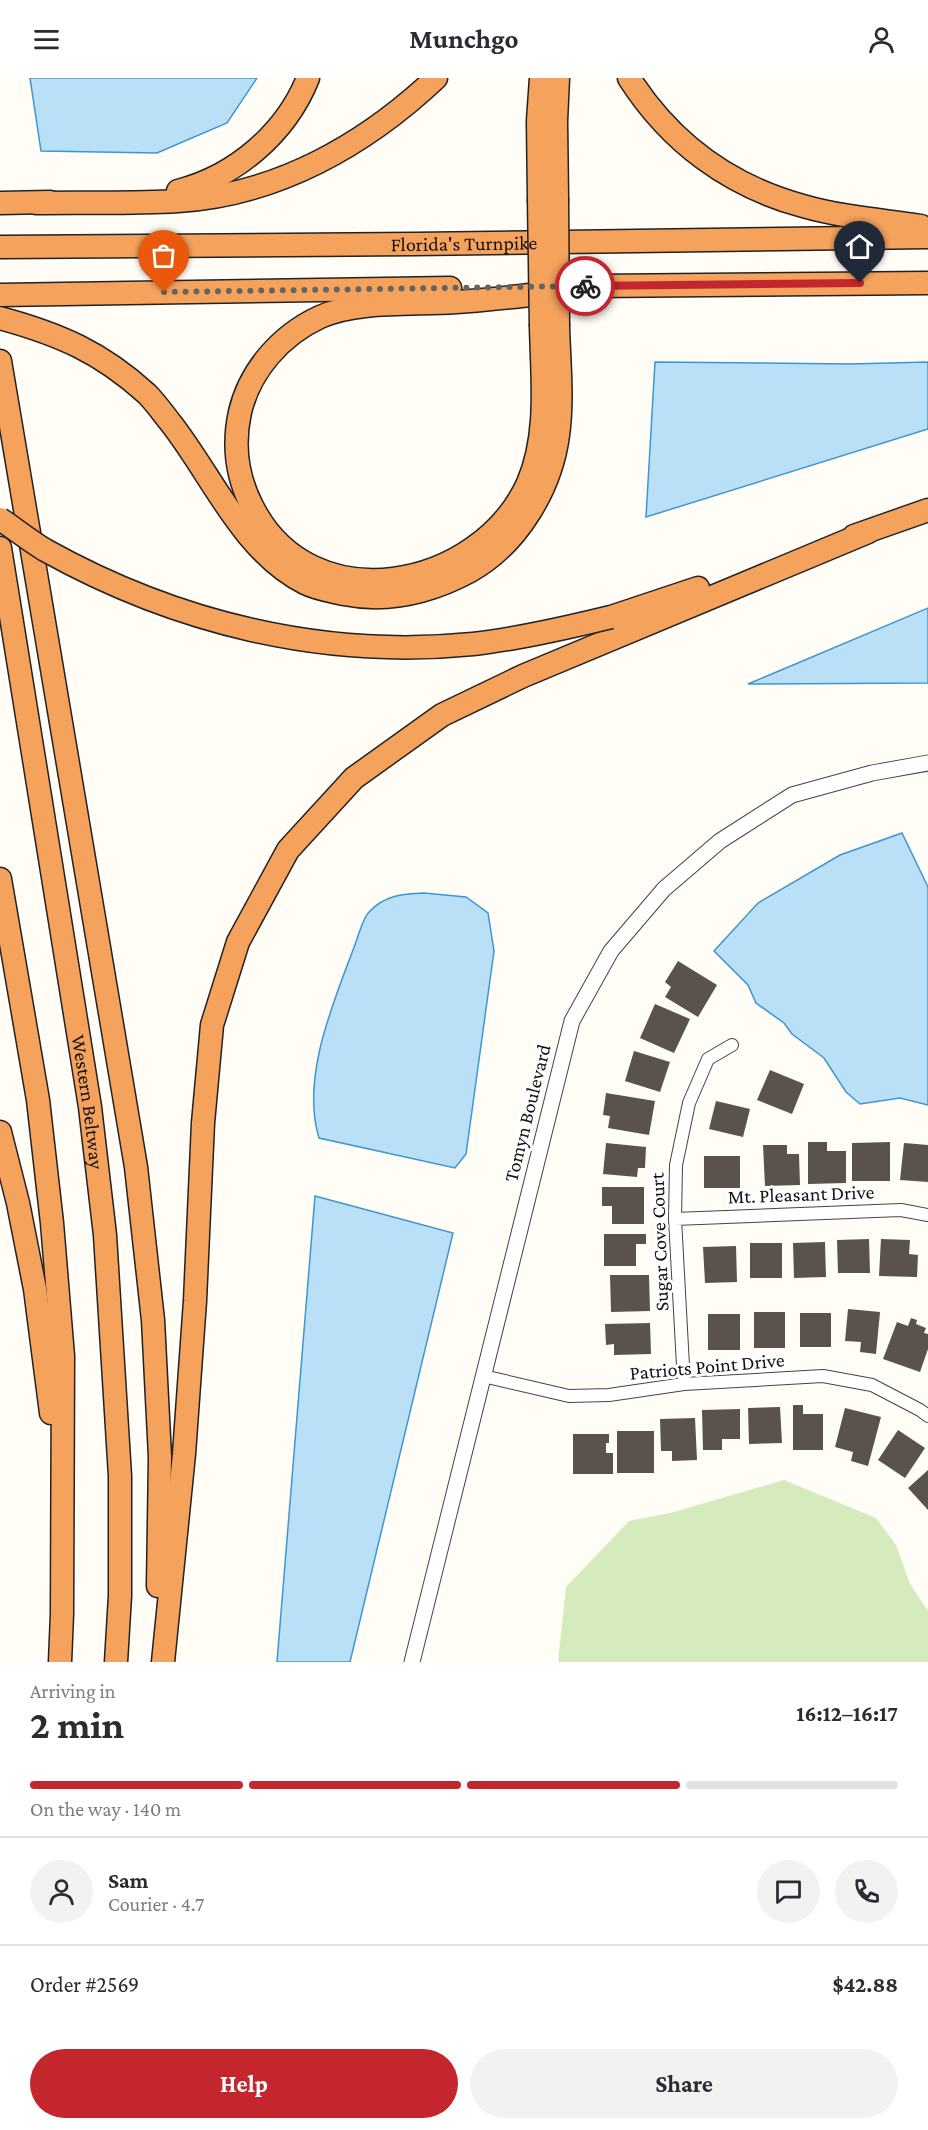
<!DOCTYPE html>
<html lang="en">
<head>
<meta charset="utf-8">
<style>
	:root { --surface:#fff; --page:#f2f2f3; --text:#2b2b33; --muted:#7c7c81; --line:#e1e1e2; --accent:#c4262e }
	body { margin:0; font-family:"Crimson Pro",serif; background:var(--page); color:var(--text); height:100vh; display:flex; flex-direction:column; font-size:22px; white-space:nowrap }
	* { box-sizing:border-box; margin:0 }
	p { font-size:20px; color:var(--muted) }
	.icon { flex:none; width:33px; height:33px; fill:none; stroke:currentColor; stroke-width:2; stroke-linecap:round; stroke-linejoin:round }
	.map { position:relative; height:1584px; overflow:hidden }
	.panel { display:flex; flex-direction:column; background:var(--surface); flex:1 }
	.panel>* { flex:none }
	.pin { position:absolute; display:grid; place-items:center; width:51px; height:51px; color:#fff; margin:-62px -26px; border-radius:50% 50% 50% 0; rotate:-45deg; box-shadow:0 0 6px #0007 }
	.pin .icon { rotate:45deg }
	.courier { position:absolute; display:grid; place-items:center; width:60px; height:60px; margin:-30px; border:4px solid #c4262e; border-radius:50%; background:#fff; color:#222; box-shadow:0 2px 8px #0007 }
	.summary em { font-style:normal; font-weight:700 }
	.summary div { display:flex; flex-direction:column-reverse }
	.summary { display:flex; align-items:center; justify-content:space-between; height:102px; padding:0 30px }
	h1 { font-size:39px; font-weight:700; line-height:45px }
	.bar { display:grid; grid-template-columns:repeat(4,1fr); gap:9px 6px; align-content:center; height:72px; padding:0 30px }
	.bar i { height:8px; border-radius:4px; background:var(--line) }
	.bar .selected { background:var(--accent) }
	.bar p { grid-column:span 4 }
	.line { display:flex; align-items:center; gap:15px; padding:0 30px; border-top:2px solid var(--line) }
	.line div { flex:1 }
	.round { display:grid; place-items:center; flex:none; width:63px; height:63px; border-radius:32px; background:var(--page) }
	.action { display:flex; gap:12px; margin-top:auto; padding:12px 30px }
	.action a { flex:1; height:69px; border-radius:36px; background:var(--accent); color:#fff; font-size:24px; font-weight:700; line-height:69px; text-align:center }
	.action a+a { background:var(--page); color:var(--text) }
	header { display:flex; justify-content:space-between; align-items:center; height:78px; padding:0 30px; background:var(--surface); font-size:27px; font-weight:700 }
	.map>svg:first-child { display:block }
	.green { fill:#d5ebbd }
	.water { fill:#b9e0f7; stroke:#3f96cf; stroke-width:1.5 }
	.building { fill:#5a524d }
	.lines { fill:none; stroke-linecap:round; stroke-linejoin:round }
	.minor-casing { stroke:#444; stroke-width:14 }
	.tertiary-casing { stroke:#444; stroke-width:17 }
	.motorway-casing { stroke:#222; stroke-width:25 }
	.minor { stroke:#fff; stroke-width:12 }
	.tertiary { stroke:#fff; stroke-width:15 }
	.motorway { stroke:#f5a25d; stroke-width:22 }
	.motorway-bridge-casing { stroke:#222; stroke-width:25; stroke-linecap:butt }
	.motorway-bridge { stroke:#f5a25d; stroke-width:22 }
	.done { stroke:#646461; stroke-width:6; stroke-dasharray:0 10.8 }
	.route { stroke:#c4262e; stroke-width:8 }
	.labels { text-anchor:middle; stroke-width:6; stroke-linejoin:round; paint-order:stroke }
	.street-label { font-size:20px; fill:#111; stroke:#fff }
</style>
</head>
<body>
<header><svg class="icon" aria-label="menu" viewBox="0 0 24 24"><path d="M4 6h16M4 12h16M4 18h16"/></svg>Munchgo<svg class="icon" aria-label="person" viewBox="0 0 24 24"><circle cx="12" cy="8" r="4"/><path d="M4 21q1-7 8-7t8 7"/></svg></header>
<div class="map">
<svg width="928" height="1584" viewBox="0 0 928 1584">
	<rect width="100%" height="100%" fill="#fffdf5"/>
	<!-- green -->
	<path class="green" d="M784,1402L876,1440L896,1467L910,1506L928,1533V1584H558L566,1509L629,1443L674,1434Z"/>
	<!-- water -->
	<path class="water" d="M30,0H257L227,45L157,75L41,73Z
		M655,284L850,286L928,284V351L646,439Z
		M928,530V605L748,606Z
		M902,755L928,809V1027L900,1020L860,1026L846,1014L824,980L792,956L784,945L756,925L748,907L714,873L758,825L840,777Z
		M424,815L466,819L488,835L494,873L466,1076L455,1090L319,1060C301,1001 332,928 353,872C357,863 362,841 369,834C385,817 402,816 424,815Z
		M315,1118L453,1155L350,1584H277Z"/>
	<!-- building -->
	<path class="building" d="M678,883L717,907L698,939L665,919L671,909L665,904Z
		M655,926L690,941L674,975L640,960Z
		M634,973L670,984L660,1014L625,1003Z
		M770,992L804,1006L792,1036L757,1022Z
		M606,1015L655,1023L649,1057L608,1050L610,1038L603,1037Z
		M716,1023L750,1031L743,1059L709,1051Z
		M808,1064H827V1073H846V1105L808,1106Z
		M890,1064V1103H852V1065Z
		M606,1065L646,1069L645,1090H638L637,1099L603,1096Z
		M904,1065L928,1067V1104L900,1102Z
		M763,1067H787V1076H799L800,1107L765,1108Z
		M704,1078H740V1110H704Z
		M602,1109H644V1146H612V1128H602Z
		M604,1156H646V1166H636V1188H604Z
		M869,1161L870,1195H838L837,1162Z
		M881,1161L910,1162L909,1176L918,1177L917,1199L879,1198Z
		M825,1164L826,1199L794,1200L793,1165Z
		M750,1165H782V1200H750Z
		M736,1168L737,1204L705,1205L703,1169Z
		M610,1197H649L650,1233L611,1234Z
		M848,1231L880,1234L876,1276L860,1274L861,1264L845,1263Z
		M754,1234H785V1270H754Z
		M800,1235H831V1269H800Z
		M708,1236H740V1272H708Z
		M911,1240L917,1242L916,1246L926,1250L924,1255L928,1256V1271L920,1294L883,1281L897,1244L908,1248Z
		M650,1245L651,1276L614,1277V1266L606,1267L605,1246Z
		M793,1327H803V1336H823V1372H793Z
		M780,1329L782,1365L749,1366L748,1330Z
		M845,1330L881,1339L868,1388L851,1383L853,1374L835,1369Z
		M740,1331V1361H722V1372H703L702,1332Z
		M695,1340L697,1382L672,1383V1373H661L660,1341Z
		M898,1352L925,1370L905,1400L878,1382Z
		M617,1353H654V1395H617Z
		M573,1356H609V1365H606V1375H613V1396H573Z
		M928,1392V1432L908,1410Z"/>
	<g class="lines">
		<defs>
			<path id="minor" d="M675,1141L901,1132L928,1137
				M483,1298L569,1318L609,1317L684,1306L823,1298L872,1307L920,1332L928,1338
				M684,1306L675,1141L676,1087L689,1025L708,981L732,967"/>
			<path id="tertiary" d="M412,1584L572,943L611,873L664,811L720,763L792,717L872,695L928,685"/>
			<g id="motorway">
				<path d="M629,0C670,64 729,108 803,128C841,139 881,142 921,148"/>
				<path d="M178,113C236,98 286,55 308,0"/>
				<path d="M539,121L538,43L541,0"/>
				<path d="M557,121L556,43L558,0"/>
				<path d="M0,125L50,124"/>
				<path d="M36,125C83,124 131,126 178,123C277,117 365,67 436,0"/>
				<path id="s1" d="M0,169L415,166L928,159"/>
				<path d="M594,208L928,205"/>
				<path d="M0,217L450,210"/>
				<path d="M0,240C59,256 101,274 147,316C155,324 162,334 170,344C212,397 242,473 305,505C317,511 331,513 344,516C389,525 431,514 470,493C518,466 551,410 558,357C563,322 559,284 558,248"/>
				<path d="M541,248C542,300 549,356 528,405C479,513 310,545 252,428C237,399 233,366 240,334C250,292 281,257 320,239C357,222 415,227 456,224C507,221 558,213 609,208"/>
				<path d="M0,283L136,1089L153,1242L160,1379L158,1508"/>
				<path d="M854,458L928,432"/>
				<path id="s2" d="M0,470L90,1029L105,1157L120,1398V1518L116,1584"/>
				<path d="M611,539L698,510"/>
				<path d="M0,801L38,1022L52,1145L63,1278L62,1536L60,1584"/>
				<path d="M0,1054L18,1125L35,1211L51,1335"/>
				<path d="M163,1584L184,1376L195,1223L203,1045L212,947L238,864L288,772L354,700L442,637L523,598L868,454"/>
			</g>
		</defs>
		<!-- minor casing -->
		<use href="#minor" class="minor-casing"/>
		<!-- tertiary casing -->
		<use href="#tertiary" class="tertiary-casing"/>
		<!-- motorway casing -->
		<use href="#motorway" class="motorway-casing"/>
		<!-- minor -->
		<use href="#minor" class="minor"/>
		<!-- tertiary -->
		<use href="#tertiary" class="tertiary"/>
		<!-- motorway -->
		<use href="#motorway" class="motorway"/>
		<defs>
			<path id="motorway-bridge" d="M539,121L541,248
				M557,121L558,248
				M0,441C15,451 30,463 45,472C176,545 323,581 473,566C519,561 566,550 611,539"/>
		</defs>
		<!-- motorway-bridge casing -->
		<use href="#motorway-bridge" class="motorway-bridge-casing"/>
		<!-- motorway-bridge -->
		<use href="#motorway-bridge" class="motorway-bridge"/>
	</g>
	<g class="lines">
		<!-- done -->
		<path class="done" d="M164,214L585,208"/>
		<!-- route -->
		<path class="route" d="M585,208L860,205"/>
	</g>
	<g class="labels">
		<!-- street labels -->
		<g class="street-label">
			<text dy="7" stroke="none"><textPath href="#s1" startOffset="464">Florida's Turnpike</textPath></text>
			<text dy="7" stroke="none"><textPath href="#s2" startOffset="561">Western Beltway</textPath></text>
			<text transform="translate(527 1035) rotate(-76)" y="7">Tomyn Boulevard</text>
			<text transform="translate(801 1116) rotate(-2)" y="7">Mt. Pleasant Drive</text>
			<text transform="translate(659 1164) rotate(-92)" y="7">Sugar Cove Court</text>
			<text transform="translate(707 1288) rotate(-5)" y="7">Patriots Point Drive</text>
		</g>
	</g>
</svg>
<div class="pin" style="left:164px;top:214px;background:#ea580c"><svg class="icon" aria-label="bag" viewBox="0 0 24 24"><path d="M5 8h14l-1 12H6zM9 8a3 3 0 0 1 6 0"/></svg></div>
<div class="pin" style="left:860px;top:205px;background:#1f2937"><svg class="icon" aria-label="home" viewBox="0 0 24 24"><path d="M3 11l9-7 9 7M6 9v11h12V9"/></svg></div>
<div class="courier" style="left:585px;top:208px"><svg class="icon" aria-label="bike" viewBox="0 0 24 24"><circle cx="6" cy="16" r="4"/><circle cx="18" cy="16" r="4"/><path d="M6 16l4-8h5l3 8M10 8l3 8H6M13 5h3"/></svg></div>
</div>
<section class="panel">
<div class="summary"><div><h1>2 min</h1><p>Arriving in</p></div><em>16:12–16:17</em></div>
<div class="bar"><i class="selected"></i><i class="selected"></i><i class="selected"></i><i></i><p>On the way · 140 m</p></div>
<div class="line" style="height:108px"><a class="round"><svg class="icon" aria-label="person" viewBox="0 0 24 24"><circle cx="12" cy="8" r="4"/><path d="M4 21q1-7 8-7t8 7"/></svg></a><div><b>Sam</b><p>Courier · 4.7</p></div><a class="round"><svg class="icon" aria-label="chat" viewBox="0 0 24 24"><path d="M4 5h16v11H9l-5 4z"/></svg></a><a class="round"><svg class="icon" aria-label="phone" viewBox="0 0 24 24"><path d="M5 4h4l2 5-3 2q2 4 5 5l2-3 5 2v4C11 20 4 13 5 4z"/></svg></a></div>
<div class="line" style="height:78px"><div>Order #2569</div><b>$42.88</b></div>
<div class="action"><a>Help</a><a>Share</a></div>
</section>
</body>
</html>
